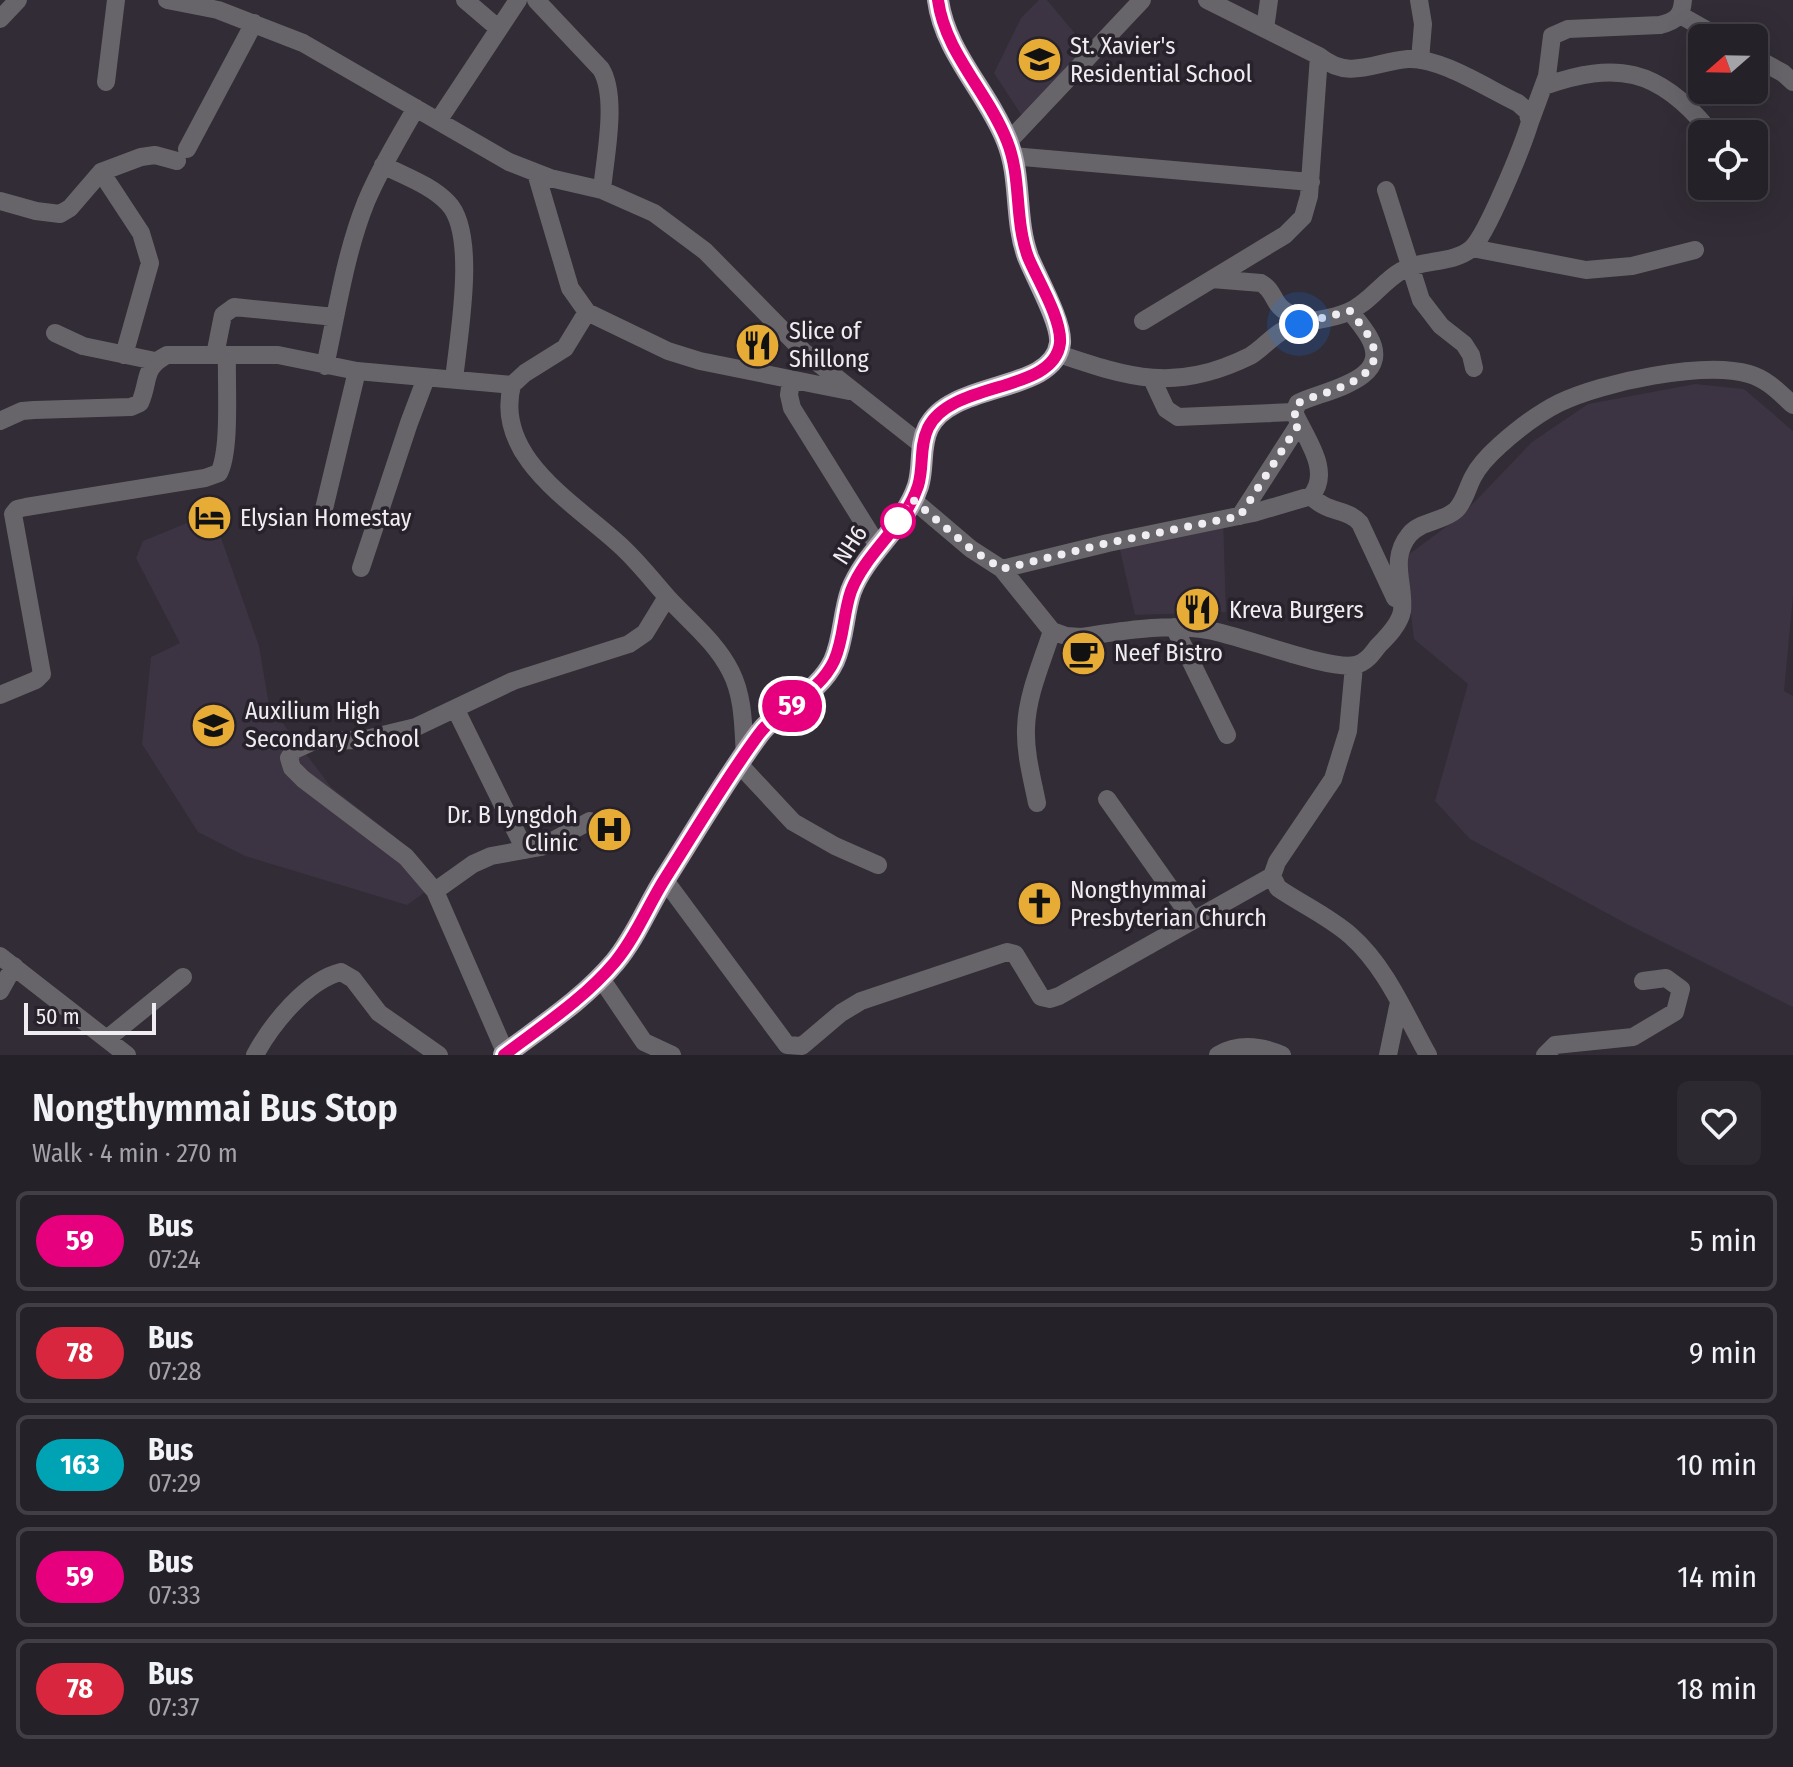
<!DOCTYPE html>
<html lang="en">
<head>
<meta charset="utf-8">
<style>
	body { margin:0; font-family:"Fira Sans Condensed",sans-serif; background:#2d2930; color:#f1f3f6; height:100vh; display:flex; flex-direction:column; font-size:30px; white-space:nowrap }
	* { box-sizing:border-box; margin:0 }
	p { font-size:26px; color:#a3a3a8 }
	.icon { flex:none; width:44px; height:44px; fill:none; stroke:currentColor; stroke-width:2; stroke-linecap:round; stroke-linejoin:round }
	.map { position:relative; height:1055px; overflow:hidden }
	.details { display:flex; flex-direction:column; background:#252128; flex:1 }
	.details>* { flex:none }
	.badge { padding:0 16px; border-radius:26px; font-size:28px; line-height:52px }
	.needle { width:52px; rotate:250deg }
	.controls { position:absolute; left:1688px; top:24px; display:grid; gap:16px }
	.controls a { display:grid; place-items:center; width:80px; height:80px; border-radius:12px; background:#252128; box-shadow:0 8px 32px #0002,0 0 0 2px #423e45; font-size:40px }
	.scale { position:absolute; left:24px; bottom:20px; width:132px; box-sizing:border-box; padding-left:8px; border:4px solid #f0edf2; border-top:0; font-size:22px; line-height:28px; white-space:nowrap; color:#f0edf2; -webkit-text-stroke:6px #27222b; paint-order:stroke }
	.you { position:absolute; width:40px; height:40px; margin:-20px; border:6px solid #fff; border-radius:50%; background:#1a73e8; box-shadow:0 0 0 12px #1a73e833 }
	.map>.badge { position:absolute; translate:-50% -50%; box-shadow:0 0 0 4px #fff }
	.round { display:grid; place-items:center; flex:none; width:84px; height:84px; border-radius:12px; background:#2d2930 }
	.headline { display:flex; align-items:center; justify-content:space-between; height:136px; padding:0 32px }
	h1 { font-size:38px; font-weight:600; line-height:60px }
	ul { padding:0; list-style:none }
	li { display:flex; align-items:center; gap:24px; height:100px; margin:0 16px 12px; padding:0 16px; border:4px solid #423e45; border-radius:12px }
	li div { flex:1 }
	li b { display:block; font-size:30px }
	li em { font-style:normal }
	li .badge { min-width:88px; font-weight:700; text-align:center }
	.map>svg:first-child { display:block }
	.built { fill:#3c3442 }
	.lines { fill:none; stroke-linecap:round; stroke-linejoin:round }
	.minor { stroke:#68656a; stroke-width:18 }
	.trunk { stroke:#aba6b0; stroke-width:22 }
	.line-casing { stroke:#fff; stroke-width:18 }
	.line { stroke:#e6007e; stroke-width:12 }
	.walk { stroke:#f0edf2; stroke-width:8; stroke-dasharray:0 14.4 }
	.stop-dot { fill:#fff; stroke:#e6007e; stroke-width:4 }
	.labels { text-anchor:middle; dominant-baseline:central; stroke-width:7; stroke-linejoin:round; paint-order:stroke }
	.poi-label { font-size:24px; fill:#f0edf2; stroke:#27222b; text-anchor:start }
	.street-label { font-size:24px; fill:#f0edf2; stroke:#27222b }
</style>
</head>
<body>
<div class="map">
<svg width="1793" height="1055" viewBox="0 0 1793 1055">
	<rect width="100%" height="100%" fill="#312c35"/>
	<!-- built -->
	<path class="built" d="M1039,0h8l40,48 -61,74 -32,-49 27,-55z
		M1695,384l49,5 49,42v165l-9,95 9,5v311l-168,-84 -155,-84 -35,-38 33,-117 -54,-45 -10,-81 58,-43 70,-73 56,-38z
		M1223,518l3,94 -91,3 -19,-82z
		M192,521l27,11 40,114 10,59 62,82 63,49 45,46 -32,23 -162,-49 -47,-24 -56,-88 9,-87 29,-14 -44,-85 7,-17z"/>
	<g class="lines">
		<!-- minor -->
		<path class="minor" d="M167,0l51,10 85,33 206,119 41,16 52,12 52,23 51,38 99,101 118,93
			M465,0l34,29
			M536,0l65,69c17,28 4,88 1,121
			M1419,0l4,24 -3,36
			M1680,15l41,23
			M0,19l18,-19
			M1265,29l4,-29
			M1754,57l29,16 10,9
			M106,82l10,-82
			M1544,86c72,-25 114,-18 164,43
			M438,121l80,-121
			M1530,122l17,-46 5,-40 16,-7 92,-4c16,-4 22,-9 23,-25
			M1008,142l134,-142
			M187,149l67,-126
			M1012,156l299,26
			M383,165c21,11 48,20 65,38 30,31 10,135 6,177
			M101,172l40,61 9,30 -26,92
			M536,173l34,115 17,24 81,39 32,10 149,30
			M1386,190l35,110 20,26 23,18 7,11 3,13
			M0,201l36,10 24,3 10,-6 31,-36 40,-15 14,-2 22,6
			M1472,248l114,22 46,-4 63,-16
			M1212,279l49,4c9,5 11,12 16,20 8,12 23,14 36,17
			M587,312l-22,36 -40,25 -13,12c-19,74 66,120 111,163 16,15 30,33 45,50 22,24 48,44 63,74 13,26 12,55 14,84
			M1143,321l142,-86 18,-18 6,-21 10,-140
			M55,333l28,13 72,15
			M1056,353c74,25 119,40 194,3 12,-7 21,-19 34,-26 20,-11 44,-9 64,-18 21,-9 34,-30 53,-41 21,-12 51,-7 70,-22 16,-14 52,-104 59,-127l-3,-11 -9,-8c-30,-14 -78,-46 -110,-44 -34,3 -59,22 -89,-3l-112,-56
			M215,355l8,-40 11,-8 101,10
			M325,366c12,-54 20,-112 41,-164 14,-33 32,-63 50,-94
			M1152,379l14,30 12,8 116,-5
			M791,380l-2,15 3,13 86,138
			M0,421l22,-10 12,-1 97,-3 9,-4c10,-23 2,-35 27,-48h111l79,16 155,14
			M1311,496c17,18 36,12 49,27l35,75
			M912,499l59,50 31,20 50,62 14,5 15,1c42,-6 85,-14 127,-7 31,5 123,41 147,35 11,-2 17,-11 23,-19 9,-9 22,-22 24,-35 3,-27 -13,-51 7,-76 11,-14 34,-13 47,-25 9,-9 11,-22 17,-33 6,-12 17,-23 27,-32 18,-16 37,-31 59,-42 43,-21 145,-42 190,-29 18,5 31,19 44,31
			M323,513l34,-142
			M1240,516l59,-92
			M361,568l48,-145 17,-45
			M1002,569l106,-26 145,-30 58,-17c22,-25 -7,-60 -17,-84l4,-9c26,-13 96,-22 71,-66 -5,-9 -13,-18 -19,-26
			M1174,627l53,108
			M1354,666l-6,65 -15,48 -56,83 -5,14 6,12c23,16 52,29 73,48 35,31 54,78 77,119
			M0,695l36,-15 6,-6 -29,-160 4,-5 9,-2 179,-29 14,-5c12,-24 7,-88 8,-118
			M456,710l69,140
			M739,764l54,58 42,24 43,19
			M1107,799l85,120
			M1037,803c-5,-25 -12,-50 -11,-75 1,-33 16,-66 26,-97
			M664,879l123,166 15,1 39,-33 20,-12 146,-49 8,2 26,43 9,2 9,-3 213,-120
			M435,891l38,-27 18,-8 50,-9 49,-26
			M0,956l127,99
			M600,977l44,65 28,13
			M0,991l14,-25
			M108,1038l75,-61
			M506,1054l-71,-163 -29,-34 -103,-78 -11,-11 -3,-10 5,-8 20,-9 48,-1 54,-13 97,-46 116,-37 16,-11 22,-36
			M255,1055c16,-30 52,-75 86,-83l12,7 26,34 60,42
			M1218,1055c21,-12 43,-9 64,0
			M1388,1055l11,-53
			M1545,1055l10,-10 78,-8 42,-25 6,-23 -15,-11 -23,3"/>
		<!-- trunk -->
		<path class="trunk" d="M504,1055c38,-29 80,-56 111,-93 21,-25 33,-57 51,-85 30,-47 59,-97 93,-143 21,-28 59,-39 75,-73 10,-22 9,-47 17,-70 15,-39 54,-65 67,-105 6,-19 1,-39 10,-58 23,-48 126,-34 132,-85 2,-20 -24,-66 -32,-86 -14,-38 -6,-79 -21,-116 -19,-49 -62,-88 -69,-141"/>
	</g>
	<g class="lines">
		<defs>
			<path id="line" d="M504,1055c38,-29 80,-56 111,-93 21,-25 33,-57 51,-85 30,-47 59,-97 93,-143 21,-28 59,-39 75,-73 10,-22 9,-47 17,-70 15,-39 54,-65 67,-105 6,-19 1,-39 10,-58 23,-48 126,-34 132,-85 2,-24 -23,-64 -32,-86 -14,-38 -6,-79 -21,-116 -19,-49 -62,-88 -69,-141"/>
		</defs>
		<!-- line casing -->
		<use href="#line" class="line-casing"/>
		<!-- line -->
		<use href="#line" class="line"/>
		<!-- walk -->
		<path class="walk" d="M898,521l14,-22 59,50 31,20 106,-26 132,-27 59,-92 -5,-12 4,-9c27,-13 96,-22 71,-66 -5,-9 -13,-18 -19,-26l-51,13"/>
	</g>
	<!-- icons -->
	<defs>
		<symbol id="school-disc" viewBox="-11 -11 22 22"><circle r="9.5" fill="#e7ac36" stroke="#27222b"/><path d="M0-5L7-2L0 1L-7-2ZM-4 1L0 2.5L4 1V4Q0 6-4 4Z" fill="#111"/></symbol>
		<symbol id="restaurant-disc" viewBox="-11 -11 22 22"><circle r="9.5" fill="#e7ac36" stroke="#27222b"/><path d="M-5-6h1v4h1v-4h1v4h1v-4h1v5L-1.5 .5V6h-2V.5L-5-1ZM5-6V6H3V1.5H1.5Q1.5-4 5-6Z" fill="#111"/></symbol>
		<symbol id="hotel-disc" viewBox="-11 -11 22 22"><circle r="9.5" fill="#e7ac36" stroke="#27222b"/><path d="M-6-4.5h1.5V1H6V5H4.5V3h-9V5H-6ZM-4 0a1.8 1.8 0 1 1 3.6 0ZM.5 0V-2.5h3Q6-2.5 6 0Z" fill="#111"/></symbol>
		<symbol id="cafe-disc" viewBox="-11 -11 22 22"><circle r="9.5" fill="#e7ac36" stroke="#27222b"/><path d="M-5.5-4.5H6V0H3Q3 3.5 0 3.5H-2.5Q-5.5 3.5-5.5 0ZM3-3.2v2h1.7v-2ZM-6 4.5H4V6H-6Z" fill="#111"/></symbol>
		<symbol id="hospital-disc" viewBox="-11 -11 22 22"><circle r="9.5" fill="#e7ac36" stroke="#27222b"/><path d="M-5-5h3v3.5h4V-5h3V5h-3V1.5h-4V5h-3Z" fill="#111"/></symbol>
		<symbol id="church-disc" viewBox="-11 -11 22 22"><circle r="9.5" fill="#e7ac36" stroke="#27222b"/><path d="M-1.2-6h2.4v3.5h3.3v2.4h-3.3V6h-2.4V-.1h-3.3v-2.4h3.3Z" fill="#111"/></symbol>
	</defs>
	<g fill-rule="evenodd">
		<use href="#school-disc" x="1014" y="34" width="51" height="51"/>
		<use href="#restaurant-disc" x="732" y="320" width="51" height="51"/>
		<use href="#hotel-disc" x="184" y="492" width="51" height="51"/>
		<use href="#restaurant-disc" x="1172" y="584" width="51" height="51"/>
		<use href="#cafe-disc" x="1058" y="628" width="51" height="51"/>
		<use href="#school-disc" x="188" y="700" width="51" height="51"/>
		<use href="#hospital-disc" x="584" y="804" width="51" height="51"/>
		<use href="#church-disc" x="1014" y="878" width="51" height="51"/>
	</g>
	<!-- markers -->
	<circle class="stop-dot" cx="898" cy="521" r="16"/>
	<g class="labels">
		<!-- poi labels -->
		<g class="poi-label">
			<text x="1070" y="46">St. Xavier's<tspan x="1070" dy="28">Residential School</tspan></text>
			<text x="789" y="331">Slice of<tspan x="789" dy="28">Shillong</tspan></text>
			<text x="240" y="518">Elysian Homestay</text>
			<text x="1229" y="610">Kreva Burgers</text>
			<text x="1114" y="653">Neef Bistro</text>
			<text x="245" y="711">Auxilium High<tspan x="245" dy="28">Secondary School</tspan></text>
			<text x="578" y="815" text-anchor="end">Dr. B Lyngdoh<tspan x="578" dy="28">Clinic</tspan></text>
			<text x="1070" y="890">Nongthymmai<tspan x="1070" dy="28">Presbyterian Church</tspan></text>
		</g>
		<!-- street labels -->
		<g class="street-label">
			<text transform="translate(850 545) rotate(-57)">NH6</text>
		</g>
	</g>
</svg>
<div class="controls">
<a><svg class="needle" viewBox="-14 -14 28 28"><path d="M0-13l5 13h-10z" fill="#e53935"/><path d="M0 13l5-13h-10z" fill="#a3a3a8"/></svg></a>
<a><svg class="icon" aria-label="locate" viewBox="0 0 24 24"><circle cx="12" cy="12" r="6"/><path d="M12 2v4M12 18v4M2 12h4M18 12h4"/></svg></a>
</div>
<div class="scale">50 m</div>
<div class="you" style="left:1299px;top:324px"></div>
<b class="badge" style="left:792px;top:706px;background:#e6007e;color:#fff">59</b>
</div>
<section class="details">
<div class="headline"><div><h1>Nongthymmai Bus Stop</h1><p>Walk · 4 min · 270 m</p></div><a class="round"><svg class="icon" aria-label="heart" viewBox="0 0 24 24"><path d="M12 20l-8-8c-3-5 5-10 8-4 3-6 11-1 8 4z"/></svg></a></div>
<ul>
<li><span class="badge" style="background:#e6007e;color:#fff">59</span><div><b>Bus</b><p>07:24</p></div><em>5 min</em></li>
<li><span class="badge" style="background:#d7263d;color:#fff">78</span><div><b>Bus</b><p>07:28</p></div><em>9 min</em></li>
<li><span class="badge" style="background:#00a3b4;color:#fff">163</span><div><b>Bus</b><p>07:29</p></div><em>10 min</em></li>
<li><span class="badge" style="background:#e6007e;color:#fff">59</span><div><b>Bus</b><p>07:33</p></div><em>14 min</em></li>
<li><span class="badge" style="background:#d7263d;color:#fff">78</span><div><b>Bus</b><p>07:37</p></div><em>18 min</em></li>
</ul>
</section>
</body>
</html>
